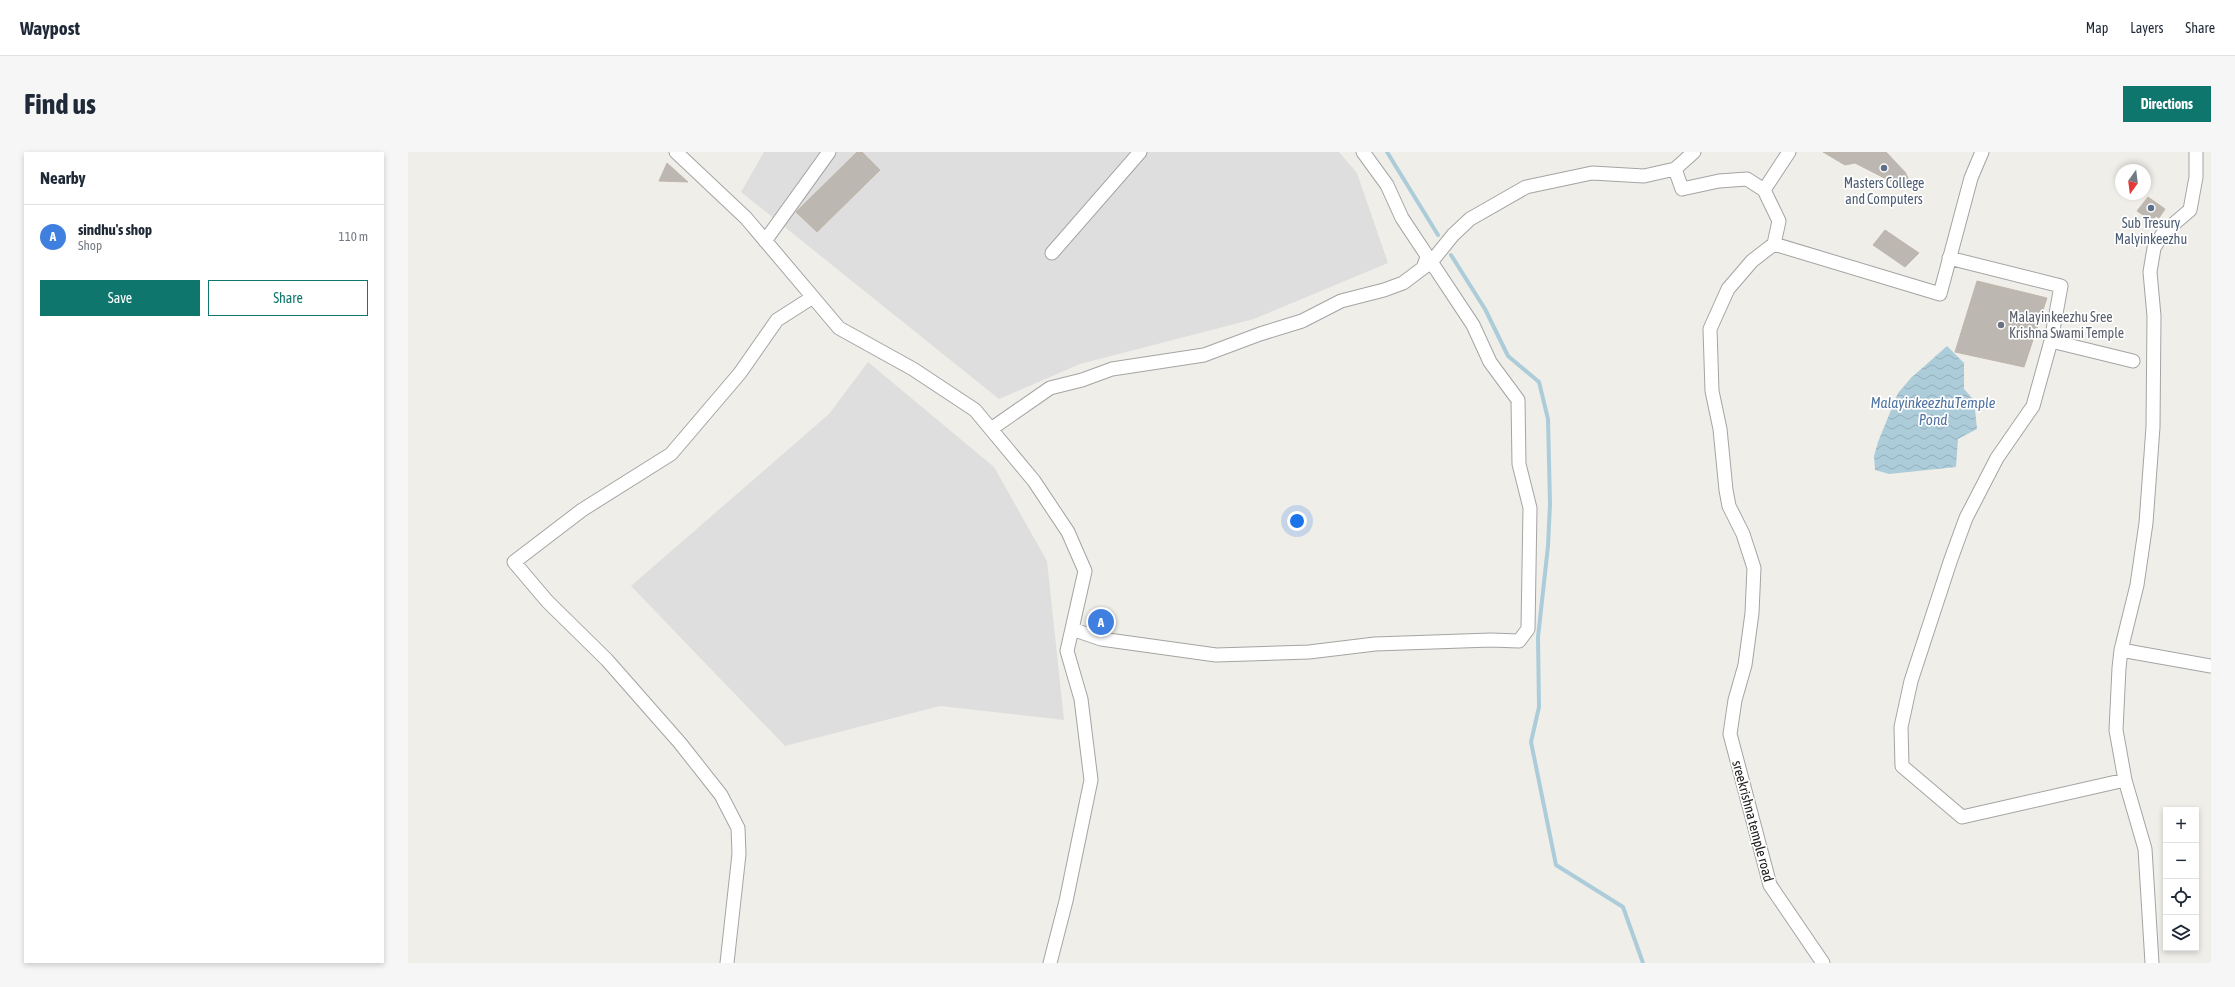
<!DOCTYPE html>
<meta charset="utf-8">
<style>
:root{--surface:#fff;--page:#f6f6f7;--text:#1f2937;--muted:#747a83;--line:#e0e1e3;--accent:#0f766e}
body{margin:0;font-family:"Asap Condensed",sans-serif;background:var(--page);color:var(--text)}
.controls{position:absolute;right:12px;bottom:12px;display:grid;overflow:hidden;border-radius:0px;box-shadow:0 2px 6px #0003}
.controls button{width:36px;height:36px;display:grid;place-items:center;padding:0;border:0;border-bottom:1px solid var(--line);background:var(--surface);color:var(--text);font:20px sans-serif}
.compass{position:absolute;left:1707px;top:12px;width:36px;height:36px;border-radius:50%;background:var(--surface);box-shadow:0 2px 6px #0003;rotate:194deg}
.you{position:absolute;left:889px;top:369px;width:14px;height:14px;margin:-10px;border:3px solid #fff;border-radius:50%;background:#1a73e8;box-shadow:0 0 0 6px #1a73e833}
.badge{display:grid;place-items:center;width:26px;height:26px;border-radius:50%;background:var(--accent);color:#fff;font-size:13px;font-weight:700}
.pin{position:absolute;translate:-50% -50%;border:2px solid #fff;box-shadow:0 1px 4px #0006}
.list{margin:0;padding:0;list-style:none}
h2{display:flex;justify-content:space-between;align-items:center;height:52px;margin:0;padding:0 16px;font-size:17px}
h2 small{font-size:13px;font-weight:400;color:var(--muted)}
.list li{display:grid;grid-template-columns:26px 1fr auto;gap:12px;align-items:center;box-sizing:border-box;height:64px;padding:0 16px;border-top:1px solid var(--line)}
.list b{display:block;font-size:15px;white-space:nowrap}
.list p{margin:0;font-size:13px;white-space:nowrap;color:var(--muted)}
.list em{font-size:13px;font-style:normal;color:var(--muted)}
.actions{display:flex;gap:8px;padding:12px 16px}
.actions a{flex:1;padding:9px 0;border:1px solid var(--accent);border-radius:0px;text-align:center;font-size:14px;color:var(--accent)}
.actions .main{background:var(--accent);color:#fff}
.icon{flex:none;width:22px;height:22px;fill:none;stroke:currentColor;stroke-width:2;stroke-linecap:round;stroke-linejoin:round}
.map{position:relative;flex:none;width:1803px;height:811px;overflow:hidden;border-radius:0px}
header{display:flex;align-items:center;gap:24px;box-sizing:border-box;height:56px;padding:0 20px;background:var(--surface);border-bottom:1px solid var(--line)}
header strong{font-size:19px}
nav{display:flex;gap:22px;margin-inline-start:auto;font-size:14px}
.intro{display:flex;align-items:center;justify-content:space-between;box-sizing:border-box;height:96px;padding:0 24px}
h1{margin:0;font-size:28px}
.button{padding:10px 18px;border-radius:0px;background:var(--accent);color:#fff;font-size:14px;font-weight:700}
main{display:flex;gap:24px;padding:0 24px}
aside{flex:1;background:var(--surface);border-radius:0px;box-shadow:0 2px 6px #0003}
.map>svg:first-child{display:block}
.residential{fill:#dedede}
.water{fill:url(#water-waves)}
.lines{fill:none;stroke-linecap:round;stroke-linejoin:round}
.stream{stroke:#acccda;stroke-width:4}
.building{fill:#bdb7b1;stroke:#c1b6ab}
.minor-casing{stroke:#a4a4a4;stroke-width:15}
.minor{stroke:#fff;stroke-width:13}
.service-dot{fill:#5c6f8a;stroke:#fff;stroke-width:1.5}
.worship-dot{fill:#6b7280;stroke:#fff;stroke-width:1.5}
.labels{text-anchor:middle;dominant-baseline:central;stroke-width:3.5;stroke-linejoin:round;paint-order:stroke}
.service-label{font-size:14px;fill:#4e5e75;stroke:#fff}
.worship-label{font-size:14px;fill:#5b616d;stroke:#fff;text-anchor:start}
.street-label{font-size:14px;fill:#202020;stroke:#fff}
.water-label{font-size:15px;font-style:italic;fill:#5174a1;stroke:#fff}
</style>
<header>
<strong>Waypost</strong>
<nav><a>Map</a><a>Layers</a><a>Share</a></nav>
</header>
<div class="intro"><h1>Find us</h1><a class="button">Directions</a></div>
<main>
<aside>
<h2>Nearby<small></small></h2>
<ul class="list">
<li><span class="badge" style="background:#3f7fe0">A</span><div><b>sindhu's shop</b><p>Shop</p></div><em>110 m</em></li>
</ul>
<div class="actions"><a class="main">Save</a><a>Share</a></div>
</aside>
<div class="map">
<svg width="1803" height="811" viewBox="0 0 1803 811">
<defs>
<pattern id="water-waves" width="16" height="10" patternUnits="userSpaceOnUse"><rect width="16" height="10" fill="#acccda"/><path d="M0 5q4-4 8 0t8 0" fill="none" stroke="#94afbb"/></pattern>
</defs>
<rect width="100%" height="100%" fill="#f0eee8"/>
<path class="residential" d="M 356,0 L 931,0 L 949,21 L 980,111 L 846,167 L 672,212 L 591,247 L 333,40 Z
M 460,210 L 586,315 L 639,409 L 656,568 L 532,554 L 377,594 L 223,434 L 421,262 Z"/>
<path class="water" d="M 1539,194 L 1556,211 L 1556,237 L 1566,248 L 1569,277 L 1550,287 L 1548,315 L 1481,322 L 1467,318 L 1466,304 L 1470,290 L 1490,241 L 1503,226 Z"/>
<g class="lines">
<path class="stream" d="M 979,0 L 1030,83
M 1043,103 L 1077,157 L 1100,204 L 1131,230 L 1140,267 L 1142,352 L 1140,394 L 1130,485 L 1131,555 L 1123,590 L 1148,713 L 1215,755 L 1235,811"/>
</g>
<path class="building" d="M 449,0 L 454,0 L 472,18 L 409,80 L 388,60 Z
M 1415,0 L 1478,0 L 1497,20 L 1501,28 L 1496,36 L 1447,11 L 1437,13 Z
M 259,11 L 280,30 L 251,29 Z
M 1740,45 L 1757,57 L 1751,66 L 1748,64 L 1744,69 L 1729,59 Z
M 1477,78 L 1511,101 L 1497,115 L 1465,93 Z
M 1569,129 L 1639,146 L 1616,215 L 1547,200 Z
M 692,460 L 703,463 L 706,467 L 703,480 L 680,473 L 682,466 Z"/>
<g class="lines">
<g class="minor-casing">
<path id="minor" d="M 268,0 L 338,66 L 431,176 L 505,217 L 567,258 L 626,329 L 660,380 L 677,419 L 659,499 L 673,547 L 683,628 L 658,749 L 642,811
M 1267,17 L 1286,0
M 1356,38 L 1381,0
M 357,89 L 421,0
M 1366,92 L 1532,142 L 1563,26 L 1574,0
M 644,101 L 732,0
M 1541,106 L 1653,134 L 1643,189 L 1725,209
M 1015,116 L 1024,109 L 1045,83 L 1062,67 L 1118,35 L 1184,21 L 1236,24 L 1267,17 L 1274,37 L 1311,29 L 1339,27 L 1356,38 L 1371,69 L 1366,92 L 1344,109 L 1320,137 L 1302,177 L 1304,239 L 1312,277 L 1318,338 L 1321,354 L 1335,382 L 1346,416 L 1344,461 L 1337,513 L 1327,548 L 1322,582 L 1362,733 L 1415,811
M 1643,189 L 1625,254 L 1589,306 L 1558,366 L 1543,407 L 1503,529 L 1493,575 L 1494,614 L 1554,665 L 1717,628
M 583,277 L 642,236 L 674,228 L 704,217 L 796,203 L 852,182 L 894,169 L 933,149 L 976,138 L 995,131 L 1015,116 L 1018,108
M 664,477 L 693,487 L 808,503 L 901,500 L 967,492 L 1083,488 L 1111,489 L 1120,477 L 1122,356 L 1111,312 L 1110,248 L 1082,210 L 1065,173 L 994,66 L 979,33 L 955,0
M 1713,498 L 1803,514
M 319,811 L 331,702 L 330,676 L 313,643 L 272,591 L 199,508 L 139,449 L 106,410 L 174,358 L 263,302 L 332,221 L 369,168 L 405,145
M 1744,811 L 1737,697 L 1717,628 L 1708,578 L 1711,516 L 1713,498 L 1729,433 L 1738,371 L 1745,275 L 1746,164 L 1742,120 L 1746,96 L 1755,81 L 1782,58 L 1788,25 L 1788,0"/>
</g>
<use href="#minor" class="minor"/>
</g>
<g class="service-dot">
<circle cx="1476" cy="16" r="4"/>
<circle cx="1743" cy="56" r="4"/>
</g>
<circle class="worship-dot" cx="1593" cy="173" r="4"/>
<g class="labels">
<g class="service-label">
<text x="1476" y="31">Masters College<tspan x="1476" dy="16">and Computers</tspan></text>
<text x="1743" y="71">Sub Tresury<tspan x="1743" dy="16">Malyinkeezhu</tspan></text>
</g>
<g class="worship-label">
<text x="1601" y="165">Malayinkeezhu Sree<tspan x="1601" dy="16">Krishna Swami Temple</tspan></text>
</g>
<g class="street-label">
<text transform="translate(1345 669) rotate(75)">sreekrishna temple road</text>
</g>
<g class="water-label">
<text x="1525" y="250">MalayinkeezhuTemple<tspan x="1525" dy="17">Pond</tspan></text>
</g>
</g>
</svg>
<div class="controls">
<button>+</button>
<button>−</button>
<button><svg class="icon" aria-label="locate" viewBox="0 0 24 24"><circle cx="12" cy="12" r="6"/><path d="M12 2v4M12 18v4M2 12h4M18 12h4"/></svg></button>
<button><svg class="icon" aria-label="layers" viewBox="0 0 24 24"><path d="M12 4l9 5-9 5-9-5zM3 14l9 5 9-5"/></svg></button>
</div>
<svg class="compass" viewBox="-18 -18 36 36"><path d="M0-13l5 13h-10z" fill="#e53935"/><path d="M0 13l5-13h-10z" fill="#747a83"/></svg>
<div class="you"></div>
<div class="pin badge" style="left:693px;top:470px;background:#3f7fe0">A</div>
</div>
</main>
